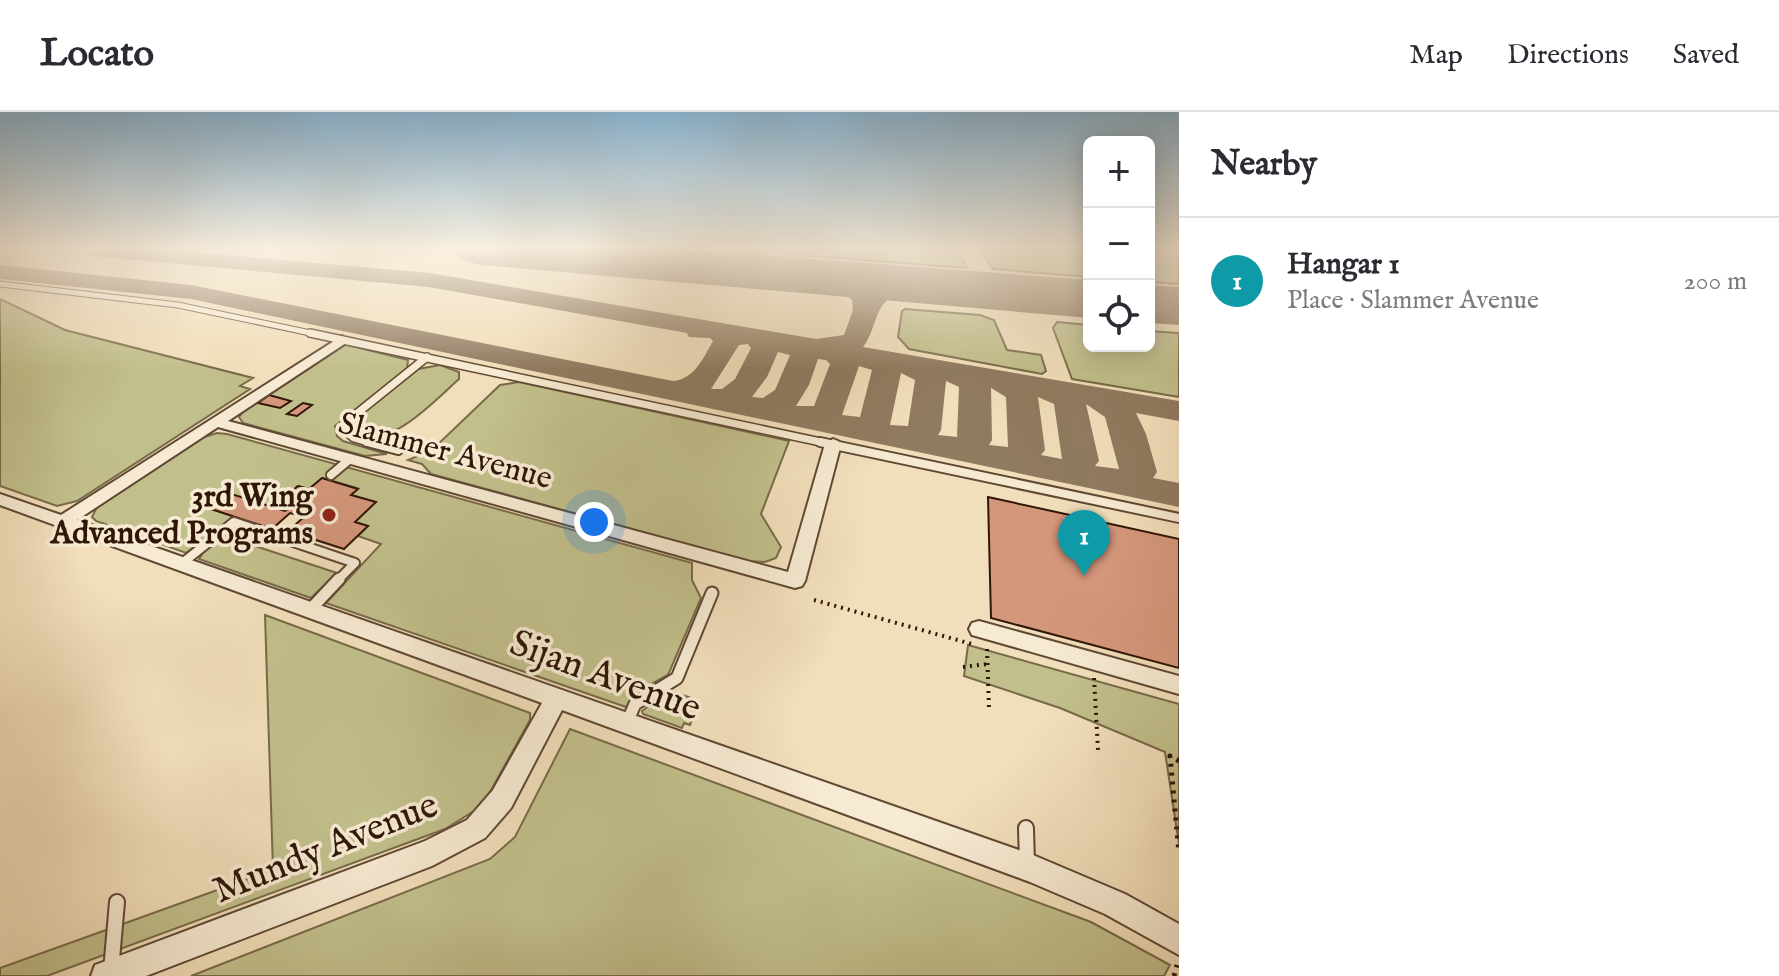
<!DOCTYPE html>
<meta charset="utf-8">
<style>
:root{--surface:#fff;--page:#f7f7f7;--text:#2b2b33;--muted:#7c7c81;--line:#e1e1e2;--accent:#ea580c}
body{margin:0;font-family:"IM FELL English",serif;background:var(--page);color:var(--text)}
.controls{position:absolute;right:24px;top:24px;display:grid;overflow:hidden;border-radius:12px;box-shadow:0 4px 20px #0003}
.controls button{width:72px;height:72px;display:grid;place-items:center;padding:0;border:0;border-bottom:2px solid var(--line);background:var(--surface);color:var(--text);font:40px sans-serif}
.you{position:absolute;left:594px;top:410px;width:28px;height:28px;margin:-20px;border:6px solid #fff;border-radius:50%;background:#1a73e8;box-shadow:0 0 0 12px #1a73e833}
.badge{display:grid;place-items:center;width:52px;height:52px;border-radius:50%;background:var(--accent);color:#fff;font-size:26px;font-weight:700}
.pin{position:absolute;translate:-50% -66px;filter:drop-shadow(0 2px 4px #0008)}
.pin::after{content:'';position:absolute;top:42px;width:28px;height:24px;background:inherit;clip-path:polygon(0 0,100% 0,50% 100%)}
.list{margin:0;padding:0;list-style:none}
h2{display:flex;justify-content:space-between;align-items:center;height:104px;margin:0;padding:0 32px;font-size:34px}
h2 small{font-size:26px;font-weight:400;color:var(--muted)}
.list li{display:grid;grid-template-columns:52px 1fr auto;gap:24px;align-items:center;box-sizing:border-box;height:128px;padding:0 32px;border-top:2px solid var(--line)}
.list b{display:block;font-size:30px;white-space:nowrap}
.list p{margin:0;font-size:26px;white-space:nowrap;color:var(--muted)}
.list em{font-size:26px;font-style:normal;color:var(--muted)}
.icon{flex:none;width:44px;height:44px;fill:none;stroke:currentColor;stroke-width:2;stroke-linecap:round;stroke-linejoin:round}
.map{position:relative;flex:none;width:1179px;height:864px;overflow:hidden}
header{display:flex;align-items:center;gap:48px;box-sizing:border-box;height:112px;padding:0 40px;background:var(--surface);border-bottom:2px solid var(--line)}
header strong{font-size:38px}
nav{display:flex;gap:44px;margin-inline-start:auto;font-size:28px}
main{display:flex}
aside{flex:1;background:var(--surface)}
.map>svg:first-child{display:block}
.green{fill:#c1bf8b;stroke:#786a49;stroke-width:2}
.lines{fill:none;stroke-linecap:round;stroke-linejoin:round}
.taxiway{fill:#907a60;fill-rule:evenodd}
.runway{fill:#907a60;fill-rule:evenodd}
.building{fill:#d5977c;stroke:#2f1607;stroke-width:2}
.service-far4-casing{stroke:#604834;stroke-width:7}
.service-far3-casing{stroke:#604834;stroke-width:10}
.service-far2-casing{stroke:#604834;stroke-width:12}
.service-far1-casing{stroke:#604834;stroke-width:15}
.service-casing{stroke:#604834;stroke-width:18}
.minor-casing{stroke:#604834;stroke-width:4}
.path-far1{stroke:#2f1607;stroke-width:4;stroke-dasharray:2 5;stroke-linecap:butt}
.path{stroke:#2f1607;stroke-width:5;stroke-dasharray:3 6;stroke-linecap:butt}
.service-far4{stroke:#f6ead2;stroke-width:5}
.service-far3{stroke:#f6ead2;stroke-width:7}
.service-far2{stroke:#f6ead2;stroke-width:8}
.service-far1{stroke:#f6ead2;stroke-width:11}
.service{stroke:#f6ead2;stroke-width:14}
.minor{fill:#f6ead2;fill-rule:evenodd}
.poi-dot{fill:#8f2418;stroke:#f6ead2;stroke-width:3}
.labels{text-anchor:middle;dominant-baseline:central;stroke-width:7;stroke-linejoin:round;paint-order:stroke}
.street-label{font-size:32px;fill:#2f1607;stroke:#f6ead2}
.poi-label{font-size:32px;font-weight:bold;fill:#2f1607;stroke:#f6ead2;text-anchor:end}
.near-street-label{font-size:38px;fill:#2f1607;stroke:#f6ead2}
</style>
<header>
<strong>Locato</strong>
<nav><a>Map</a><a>Directions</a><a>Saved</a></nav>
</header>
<main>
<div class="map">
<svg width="1179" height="864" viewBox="0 0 1179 864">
<rect width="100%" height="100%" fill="#f1deba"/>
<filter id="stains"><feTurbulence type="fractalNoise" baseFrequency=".0025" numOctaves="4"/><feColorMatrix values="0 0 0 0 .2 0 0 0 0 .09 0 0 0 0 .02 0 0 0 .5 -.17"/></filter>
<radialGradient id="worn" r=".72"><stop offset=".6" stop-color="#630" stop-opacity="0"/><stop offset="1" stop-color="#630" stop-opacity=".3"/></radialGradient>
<path class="green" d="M 718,137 L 958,137 L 967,156 Z
M 980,137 L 1089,137 L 1089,165 L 993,157 Z
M 1149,137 L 1179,137 L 1179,172 L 1149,170 Z
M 0,187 L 65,218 L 253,266 L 240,274 L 250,277 L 77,389 L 57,394 L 0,374 Z
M 905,197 L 980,203 L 994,208 L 1007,238 L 1041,243 L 1046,259 L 1042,262 L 909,237 L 898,225 L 902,199 Z
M 1057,210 L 1089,213 L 1089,234 L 1149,234 L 1149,219 L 1179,221 L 1179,285 L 1072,267 L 1053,216 Z
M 344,232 L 408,248 L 407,257 L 335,314 L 337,324 L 343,329 L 387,342 L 365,344 L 243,311 L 239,305 L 244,298 Z
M 440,253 L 459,260 L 459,267 C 437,286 383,347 353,315 L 358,304 L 418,257 Z
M 519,270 L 789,329 L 761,402 L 781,435 L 776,446 L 765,450 L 749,449 L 431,362 L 422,352 L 408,348 L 432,338 L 500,273 Z
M 217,321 L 227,322 L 692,451 L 692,468 L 701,486 L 668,563 L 642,577 L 626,595 L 326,491 L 381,432 L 358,424 L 368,414 L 355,410 L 375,390 L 351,383 L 357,376 L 322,366 L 309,377 L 298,374 L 277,391 L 289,396 L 285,399 L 224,380 L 205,395 L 235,405 L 186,441 L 96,409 L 92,405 L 97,395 L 201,326 Z
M 225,424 L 337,461 L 311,486 L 199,447 L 204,439 Z
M 265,503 L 530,601 L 530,608 L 490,680 L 474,699 L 445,717 L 47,864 L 0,864 L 0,856 L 273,758 Z
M 968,533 L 1179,592 L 1179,732 L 1165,640 L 1060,596 L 964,564 Z
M 675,580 L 691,586 L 695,599 L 690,613 L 684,611 L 682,616 L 643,602 L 642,599 L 664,582 Z
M 570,617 L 1091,810 L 1170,853 L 1164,864 L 191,864 L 490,747 L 515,725 Z"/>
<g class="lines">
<path class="taxiway" d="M 81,137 L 159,137 L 429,161 L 816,227 L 844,223 L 853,198 L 852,188 L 837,176 L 800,169 L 796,164 L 800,159 C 821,154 855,161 871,176 C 891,166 917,163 939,169 L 942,174 L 939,179 C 925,182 912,179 899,182 C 874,188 877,218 863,235 L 1179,289 L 1179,309 L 1136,301 L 1146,322 L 1157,360 L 1153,366 L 1179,371 L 1179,395 L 191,187 L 0,167 L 0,153 L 191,173 L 673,269 C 695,267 703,246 713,229 L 710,226 L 689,225 L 687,221 L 429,175 L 92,144 ZM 739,233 L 748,232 L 751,236 L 735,267 L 722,277 L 711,277 ZM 778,240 L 790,243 L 775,278 L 763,286 L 752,285 L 767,265 ZM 818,247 L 826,248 L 830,252 L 814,294 L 796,294 L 809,273 ZM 859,254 L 872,258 L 860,305 L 842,303 ZM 901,261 L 915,268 L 908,314 L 890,313 ZM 946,269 L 959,275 L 957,325 L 938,323 L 941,318 ZM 991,276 L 1006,285 L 1008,335 L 989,333 L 992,328 ZM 1038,285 L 1054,292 L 1062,347 L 1041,343 L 1045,338 ZM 1086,292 L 1105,305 L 1119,357 L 1095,354 L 1099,349 Z"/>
<path class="runway" d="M 454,137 L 683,137 L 1089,168 L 1089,206 L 481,153 L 462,148 Z
M 1149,173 L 1179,175 L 1179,213 L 1149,211 Z"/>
</g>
<path class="building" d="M 269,283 L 291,289 L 280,296 L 258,291 Z
M 303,291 L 312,293 L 297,304 L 287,302 Z
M 322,366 L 358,377 L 351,383 L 376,390 L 355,410 L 368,414 L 344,437 L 288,419 L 304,405 L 290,401 L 272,417 L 205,395 L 225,380 L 285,399 L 289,396 L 276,392 L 298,374 L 309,377 Z
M 988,385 L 1179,427 L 1179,556 L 991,506 Z"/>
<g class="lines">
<g class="service-far4-casing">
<path id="service-far4" d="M 0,172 L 178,193 L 320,223"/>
</g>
<g class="service-far3-casing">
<path id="service-far3" d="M 310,221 L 830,332
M 375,332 L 354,326 L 345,319 L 345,311 L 427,245"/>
</g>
<g class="service-far2-casing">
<path id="service-far2" d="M 367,330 L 398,338
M 820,330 L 1179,406
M 331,363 L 350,347
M 181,452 L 234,410 L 355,451 L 337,469"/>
</g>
<g class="service-far1-casing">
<path id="service-far1" d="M 309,499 L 339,467
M 626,613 L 635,592 L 677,566 L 712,481"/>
</g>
<g class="service-casing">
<path id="service" d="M 1026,716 L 1027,752
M 111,859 L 117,790"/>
</g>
<g class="minor-casing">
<path id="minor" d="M 342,224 L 348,228 L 346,231 L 228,309 L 788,460 L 825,332 L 833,327 L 838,329 L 841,332 L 805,469 L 802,474 L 795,476 L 218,315 L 77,408 L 1033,743 L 1125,782 L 1179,812 L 1179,843 L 1105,802 L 1030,770 L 562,598 L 511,696 L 485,726 L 432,754 L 146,864 L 91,864 L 95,853 L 425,729 L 467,708 L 493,678 L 542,591 L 0,393 L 0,382 L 61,403 Z
M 979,509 L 1179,564 L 1179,582 L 972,523 L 969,517 L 972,511 Z"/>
</g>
<path class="path-far1" d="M 814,488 L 972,532
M 987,537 L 989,597
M 963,555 L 987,552
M 1094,566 L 1098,638"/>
<path class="path" d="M 1179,649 L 1170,644 L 1179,741
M 1174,864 L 1177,853"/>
<use href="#service-far4" class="service-far4"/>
<use href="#service-far3" class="service-far3"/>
<use href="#service-far2" class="service-far2"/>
<use href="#service-far1" class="service-far1"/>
<use href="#service" class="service"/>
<use href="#minor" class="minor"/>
</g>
<linearGradient id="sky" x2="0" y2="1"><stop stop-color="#8ab6d5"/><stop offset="0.53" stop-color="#f9f0e0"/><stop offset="1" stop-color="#f9f0e0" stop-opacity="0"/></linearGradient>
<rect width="1179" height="257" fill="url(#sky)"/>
<circle class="poi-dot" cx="329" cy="403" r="8"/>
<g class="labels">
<g class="street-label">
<text transform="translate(445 340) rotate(15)">Slammer Avenue</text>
</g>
<g class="poi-label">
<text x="313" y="385">3rd Wing<tspan x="313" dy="37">Advanced Programs</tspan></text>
</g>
<g class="near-street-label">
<text transform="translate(605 565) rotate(20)">Sijan Avenue</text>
<text transform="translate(326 737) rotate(-22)">Mundy Avenue</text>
</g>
</g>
<rect width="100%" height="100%" filter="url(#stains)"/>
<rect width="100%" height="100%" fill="url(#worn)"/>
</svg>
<div class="controls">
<button>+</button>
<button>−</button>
<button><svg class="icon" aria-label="locate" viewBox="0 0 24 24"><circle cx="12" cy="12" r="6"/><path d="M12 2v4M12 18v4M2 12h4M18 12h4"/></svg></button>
</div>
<div class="you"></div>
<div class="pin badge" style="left:1084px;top:464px;background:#0f9aa8">1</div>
</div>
<aside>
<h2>Nearby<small></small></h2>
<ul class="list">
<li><span class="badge" style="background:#0f9aa8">1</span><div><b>Hangar 1</b><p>Place · Slammer Avenue</p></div><em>200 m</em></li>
</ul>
</aside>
</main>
